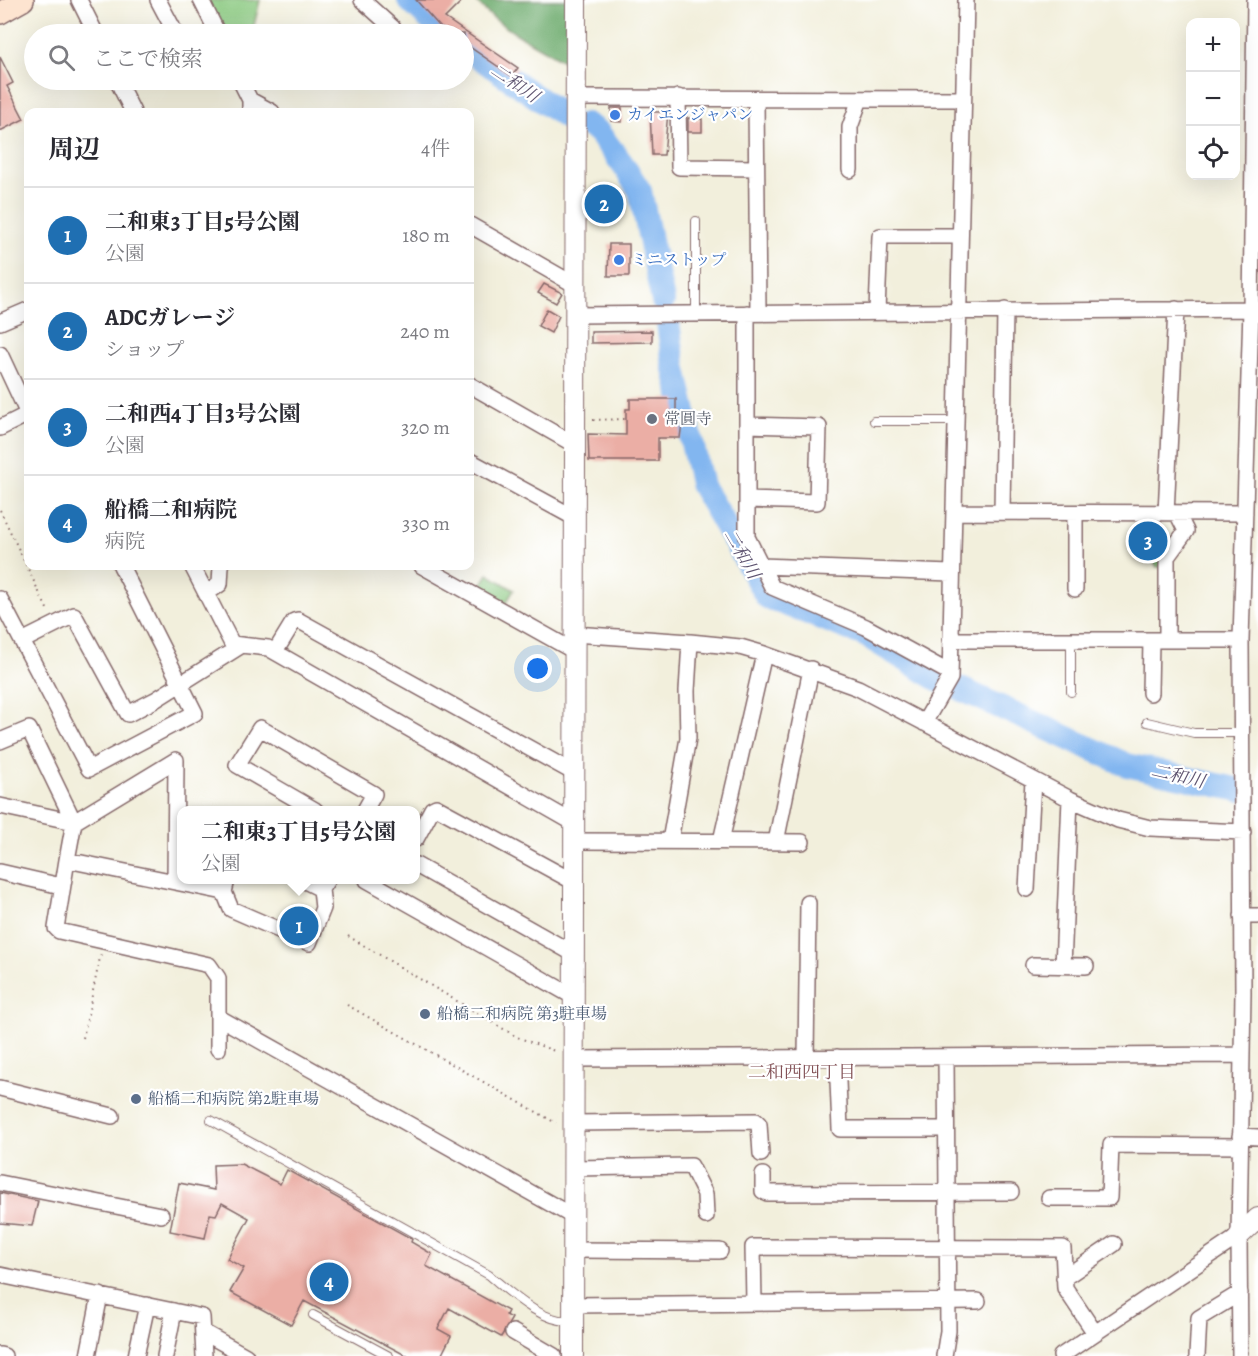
<!DOCTYPE html>
<html lang="ja">
<meta charset="utf-8">
<style>
:root{--surface:#fff;--page:#f7f7f7;--text:#2b2b33;--muted:#7c7c81;--line:#e1e1e2;--accent:#1f6fb2}
body{margin:0;font-family:Alegreya,"Noto Serif JP",serif;background:var(--page);color:var(--text)}
.controls{position:absolute;right:18px;top:18px;display:grid;overflow:hidden;border-radius:12px;box-shadow:0 6px 24px #0002}
.controls button{width:54px;height:54px;display:grid;place-items:center;padding:0;border:0;border-bottom:2px solid var(--line);background:var(--surface);color:var(--text);font:30px sans-serif}
.you{position:absolute;left:538px;top:669px;width:21px;height:21px;margin:-15px;border:4px solid #fff;border-radius:50%;background:#1a73e8;box-shadow:0 0 0 9px #1a73e833}
.badge{display:grid;place-items:center;width:39px;height:39px;border-radius:50%;background:var(--accent);color:#fff;font-size:20px;font-weight:700}
.pin{position:absolute;translate:-50% -50%;border:3px solid #fff;box-shadow:0 2px 6px #0006}
.popup{position:absolute;left:177px;top:806px;width:243px;height:78px;box-sizing:border-box;display:grid;place-content:center;border-radius:12px;background:var(--surface);filter:drop-shadow(0 2px 4px #0005);font-size:20px;white-space:nowrap;color:var(--muted)}
.popup b{font-size:22px;color:var(--text)}
.popup::after{content:'';position:absolute;left:50%;top:100%;margin-left:-12px;border:12px solid transparent;border-top-color:var(--surface)}
.list{margin:0;padding:0;list-style:none}
h2{display:flex;justify-content:space-between;align-items:center;height:78px;margin:0;padding:0 24px;font-size:26px}
h2 small{font-size:20px;font-weight:400;color:var(--muted)}
.list li{display:grid;grid-template-columns:39px 1fr auto;gap:18px;align-items:center;box-sizing:border-box;height:96px;padding:0 24px;border-top:2px solid var(--line)}
.list b{display:block;font-size:22px;white-space:nowrap}
.list p{margin:0;font-size:20px;white-space:nowrap;color:var(--muted)}
.list em{font-size:20px;font-style:normal;color:var(--muted)}
.icon{flex:none;width:33px;height:33px;fill:none;stroke:currentColor;stroke-width:2;stroke-linecap:round;stroke-linejoin:round}
.map{position:relative;flex:none;width:1258px;height:1356px;overflow:hidden}
.search{position:absolute;background:var(--surface);box-shadow:0 6px 24px #0002;left:24px;top:24px;width:450px;height:66px;display:flex;align-items:center;gap:15px;box-sizing:border-box;padding:0 21px;border-radius:33px;color:var(--muted);font-size:22px}
.panel{position:absolute;background:var(--surface);box-shadow:0 6px 24px #0002;left:24px;top:108px;width:450px;height:462px;border-radius:12px}
.map>svg:first-child{display:block}
.green{fill:#89c87f;stroke:#6a7455;stroke-width:1.5}
.forest{fill:#6eac6e;stroke:#5c664c;stroke-width:1.5}
.lines{fill:none;stroke-linecap:round;stroke-linejoin:round}
.river{stroke:#82b6f0;stroke-width:24}
.building{fill:#ebaea5}
.service-casing{stroke:#856869;stroke-width:10}
.minor-casing{stroke:#856869;stroke-width:18}
.tertiary-casing{stroke:#856869;stroke-width:22}
.secondary-casing{stroke:#856869;stroke-width:24}
.path{stroke:#856869;stroke-width:2;stroke-dasharray:1.5 4.5;stroke-linecap:butt}
.service{stroke:#fff;stroke-width:8}
.minor{stroke:#fff;stroke-width:15}
.tertiary{stroke:#fff;stroke-width:20}
.secondary{stroke:#fde4d0;stroke-width:21}
.shop-dot{fill:#3f7fe0;stroke:#fff;stroke-width:2}
.worship-dot{fill:#6b7280;stroke:#fff;stroke-width:2}
.service-dot{fill:#5c6f8a;stroke:#fff;stroke-width:2}
.labels{text-anchor:middle;dominant-baseline:central;stroke-width:4.5;stroke-linejoin:round;paint-order:stroke}
.shop-label{font-size:16px;fill:#366cbe;stroke:#fff;text-anchor:start}
.worship-label{font-size:16px;fill:#5b616d;stroke:#fff;text-anchor:start}
.service-label{font-size:16px;fill:#4e5e75;stroke:#fff;text-anchor:start}
.water-label{font-size:18px;font-style:italic;fill:#5e5470;stroke:#fff}
.neighbourhood-label{font-size:18px;fill:#825156;stroke:#fff}
</style>
<div class="map">
<svg width="1258" height="1356" viewBox="0 0 1258 1356">
<rect width="100%" height="100%" fill="#fff"/>
<filter id="ink" filterUnits="userSpaceOnUse"><feTurbulence type="fractalNoise" baseFrequency=".0167" numOctaves="2"/><feDisplacementMap in="SourceGraphic" scale="12" xChannelSelector="R" yChannelSelector="G"/><feConvolveMatrix kernelMatrix="1 2 1 2 8 2 1 2 1" color-interpolation-filters="sRGB"/></filter>
<filter id="wash" filterUnits="userSpaceOnUse"><feTurbulence type="fractalNoise" baseFrequency=".008" numOctaves="4" result="noise"/><feDisplacementMap in="SourceGraphic" scale="24" xChannelSelector="R" yChannelSelector="G"/><feGaussianBlur stdDeviation="1.35" result="paint"/><feColorMatrix in="noise" values="0 0 0 0 0 0 0 0 0 0 0 0 0 0 0 0 0 1.4 0 .05"/><feComposite in="paint" operator="in"/></filter>
<g filter="url(#wash)">
<rect width="100%" height="100%" fill="#f2efdc"/>
<path class="green" d="M 206,0 L 260,0 L 252,34 L 223,34 Z
M 1139,518 L 1159,519 L 1147,536 L 1164,546 L 1163,567 L 1157,567 L 1138,535 Z
M 488,574 L 514,590 L 504,606 L 478,590 Z
M 292,916 L 310,921 L 307,933 L 301,935 L 286,930 Z"/>
<path class="forest" d="M 475,0 L 569,0 L 568,64 C 538,45 498,28 475,0 Z"/>
<g class="lines">
<path class="river" d="M 409,0 L 445,34
M 464,47 L 567,118
M 586,124 L 598,132 L 621,162 L 640,191 L 663,301
M 668,323 L 674,365 L 702,486 L 767,597 L 865,635 L 944,683
M 952,685 L 1127,765 L 1240,790"/>
</g>
<g id="blocks">
<path class="building" d="M 416,0 L 463,0 L 445,18 L 518,68 L 512,76 L 464,43 L 464,34 L 452,34 L 440,27 Z
M 0,57 L 13,83 L 7,86 L 24,119 L 0,131 Z
M 611,108 L 622,108 L 622,122 L 611,121 Z
M 650,112 L 668,112 L 664,155 L 652,155 Z
M 688,118 L 702,119 L 702,132 L 688,132 Z
M 609,244 L 629,244 L 629,276 L 608,276 Z
M 544,284 L 562,293 L 556,303 L 538,293 Z
M 547,309 L 559,316 L 551,333 L 538,326 Z
M 652,331 L 652,342 L 591,343 L 591,332 Z
M 630,399 L 676,399 L 676,423 L 682,423 L 680,438 L 658,438 L 658,461 L 589,461 L 588,434 L 626,435 L 626,409 L 630,409 Z
M 241,1164 L 280,1184 L 287,1170 L 412,1239 L 411,1242 L 432,1254 L 426,1266 L 508,1311 L 506,1315 L 512,1318 L 501,1337 L 449,1308 L 438,1329 L 451,1336 L 441,1356 L 407,1356 L 304,1301 L 291,1325 L 230,1292 L 244,1268 L 227,1259 L 249,1218 L 222,1203 L 216,1215 L 210,1214 L 205,1238 L 170,1231 L 179,1183 L 214,1190 L 213,1165 Z
M 0,1193 L 38,1201 L 32,1226 L 0,1223 Z"/>
</g>
</g>
<g filter="url(#ink)">
<use href="#blocks" fill-opacity="0" stroke="#856869" stroke-width="1.5"/>
<g class="lines">
<g class="service-casing">
<path id="service" d="M 696,221 L 696,313
M 874,421 L 956,421
M 1071,692 L 1071,640
M 1147,722 L 1194,733 L 1242,733
M 211,1120 L 489,1275 C 511,1293 542,1323 572,1321
M 313,1315 L 389,1356"/>
</g>
<g class="minor-casing">
<path id="minor" d="M 79,0 L 96,34
M 158,0 L 176,34
M 201,0 L 218,34
M 362,0 L 393,28
M 117,80 L 133,112
M 240,80 L 250,100 L 250,112
M 678,97 L 679,167 L 756,168
M 576,98 L 963,99
M 250,100 L 272,112
M 756,100 L 758,312
M 850,170 L 850,127 L 860,99
M 470,225 L 575,285
M 877,311 L 880,236 L 960,236
M 747,313 L 747,537 L 772,587 L 866,627 L 950,673
M 575,315 L 1258,309
M 0,322 L 28,310
M 0,354 L 28,414
M 470,385 L 575,445
M 0,428 L 28,414
M 470,461 L 575,518
M 747,500 L 817,502 L 819,427 L 748,425
M 954,512 L 1245,513
M 1002,512 L 1005,310
M 1166,513 L 1176,309
M 192,566 L 232,644 L 268,648 L 574,823
M 422,566 L 574,651
M 761,566 L 951,573
M 1075,589 L 1075,513
M 207,593 L 220,584 L 221,566
M 0,599 L 89,769 L 195,713 L 121,566
M 574,634 L 690,642 L 740,647 L 764,654 L 858,688 L 1070,799 L 1118,820 L 1150,828 L 1243,832
M 950,640 L 1241,640
M 1167,640 L 1167,557 L 1186,531 L 1177,513
M 22,641 L 74,615 L 128,714 L 155,700 L 239,647
M 275,652 L 294,621 L 298,620 L 574,773
M 1150,693 L 1151,640
M 924,723 L 950,678 L 966,0
M 0,741 L 29,729 L 74,822 L 67,860 L 224,892
M 0,806 L 74,822 L 176,760 L 175,882
M 315,810 L 237,765 L 260,728 L 374,794 L 365,810
M 416,839 L 432,809 L 436,807 L 574,882
M 574,841 L 802,842
M 670,841 L 688,738 L 687,691 L 690,642
M 721,841 L 764,654
M 776,842 L 811,669
M 67,860 L 56,928 L 59,931 L 209,965 L 218,978 L 218,1049
M 416,865 L 574,954
M 0,872 L 61,886
M 227,880 L 224,892 L 231,909 L 309,943 L 323,908 L 321,889 L 327,880
M 303,880 L 321,889
M 367,880 L 574,997
M 1027,889 L 1033,780
M 1242,916 L 1258,916
M 1033,965 L 1086,966
M 1063,966 L 1070,799
M 218,1017 L 574,1217
M 806,1057 L 808,903
M 837,1057 L 840,1129 L 946,1129
M 574,1059 L 1242,1055
M 0,1088 L 112,1116
M 574,1123 L 756,1121 L 759,1124 L 761,1154
M 1240,1136 L 1258,1137
M 574,1168 L 691,1166 L 705,1194 L 706,1216
M 763,1175 L 763,1191 L 767,1193 L 1011,1192
M 0,1183 L 161,1215
M 1049,1198 L 1109,1198 L 1111,1145 L 1240,1146
M 574,1250 L 720,1251
M 0,1275 L 202,1317 L 204,1356
M 1064,1278 L 1114,1244
M 754,1303 L 753,1247 L 1063,1248 L 1065,1288 L 1095,1333
M 573,1305 L 978,1301
M 203,1332 L 246,1356
M 513,1332 L 554,1356
M 0,1355 L 4,1356
M 88,1356 L 100,1295
M 136,1356 L 147,1305
M 165,1356 L 174,1311
M 944,1356 L 948,1331 L 946,1057
M 1061,1356 L 1239,1236
M 1197,1356 L 1199,1318 L 1240,1293
M 1240,1356 L 1239,1236 L 1243,993 L 1241,640 L 1251,309 L 1255,0"/>
</g>
<g class="tertiary-casing">
<path id="tertiary" d="M 1239,1236 L 1258,1218
M 573,1356 L 576,0"/>
</g>
<g class="secondary-casing">
<path id="secondary" d="M 0,13 L 23,0"/>
</g>
<path class="path" d="M 593,420 L 625,419
M 0,510 L 48,611
M 348,936 L 517,1037 L 557,1052
M 347,1005 L 556,1123
M 83,1038 L 101,953"/>
<use href="#service" class="service"/>
<use href="#minor" class="minor"/>
<use href="#tertiary" class="tertiary"/>
<use href="#secondary" class="secondary"/>
</g>
</g>
<g class="shop-dot">
<circle cx="615" cy="115" r="6"/>
<circle cx="619" cy="260" r="6"/>
</g>
<circle class="worship-dot" cx="652" cy="419" r="6"/>
<g class="service-dot">
<circle cx="425" cy="1014" r="6"/>
<circle cx="136" cy="1099" r="6"/>
</g>
<g class="labels">
<g class="shop-label">
<text x="627" y="115">カイエンジャパン</text>
<text x="631" y="260">ミニストップ</text>
</g>
<g class="worship-label">
<text x="664" y="419">常圓寺</text>
</g>
<g class="service-label">
<text x="437" y="1014">船橋二和病院 第3駐車場</text>
<text x="148" y="1099">船橋二和病院 第2駐車場</text>
</g>
<g class="water-label">
<text transform="translate(515 83) rotate(34)">二和川</text>
<text transform="translate(742 554) rotate(60)">二和川</text>
<text transform="translate(1178 776) rotate(13)">二和川</text>
</g>
<g class="neighbourhood-label">
<text x="802" y="1072">二和西四丁目</text>
</g>
</g>
</svg>
<div class="controls">
<button>+</button>
<button>−</button>
<button><svg class="icon" aria-label="locate" viewBox="0 0 24 24"><circle cx="12" cy="12" r="6"/><path d="M12 2v4M12 18v4M2 12h4M18 12h4"/></svg></button>
</div>
<div class="you"></div>
<div class="pin badge" style="left:299px;top:926px">1</div>
<div class="popup"><b>二和東3丁目5号公園</b>公園</div>
<div class="pin badge" style="left:604px;top:204px">2</div>
<div class="pin badge" style="left:1148px;top:541px">3</div>
<div class="pin badge" style="left:329px;top:1282px">4</div>
<div class="search"><svg class="icon" aria-label="search" viewBox="0 0 24 24"><circle cx="10" cy="10" r="6"/><path d="M15 15l6 6"/></svg>ここで検索</div>
<section class="panel">
<h2>周辺<small>4件</small></h2>
<ul class="list">
<li><span class="badge">1</span><div><b>二和東3丁目5号公園</b><p>公園</p></div><em>180 m</em></li>
<li><span class="badge">2</span><div><b>ADCガレージ</b><p>ショップ</p></div><em>240 m</em></li>
<li><span class="badge">3</span><div><b>二和西4丁目3号公園</b><p>公園</p></div><em>320 m</em></li>
<li><span class="badge">4</span><div><b>船橋二和病院</b><p>病院</p></div><em>330 m</em></li>
</ul>
</section>
</div>
